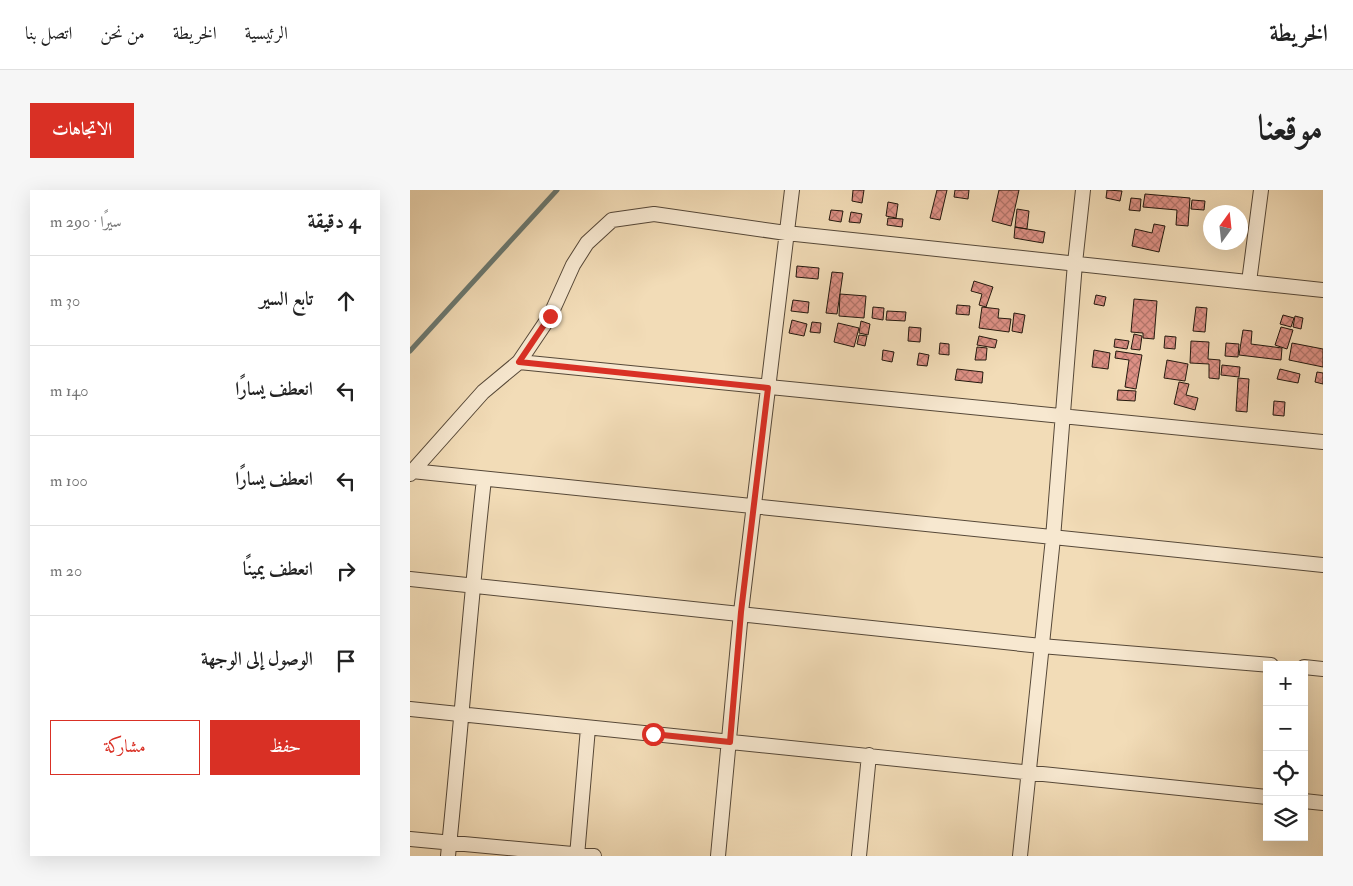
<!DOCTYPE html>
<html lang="ar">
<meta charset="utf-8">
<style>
:root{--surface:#fff;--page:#f6f6f6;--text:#222;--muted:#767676;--line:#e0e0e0;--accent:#d93025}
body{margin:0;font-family:"IM FELL Double Pica",Amiri,serif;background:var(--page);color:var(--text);direction:rtl}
.controls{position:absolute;right:15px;bottom:15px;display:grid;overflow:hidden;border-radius:0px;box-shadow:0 5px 20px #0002}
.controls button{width:45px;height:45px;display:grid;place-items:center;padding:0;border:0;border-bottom:1px solid var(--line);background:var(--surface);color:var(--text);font:25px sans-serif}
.compass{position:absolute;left:793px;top:15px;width:45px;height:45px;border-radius:50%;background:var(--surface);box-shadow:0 5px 20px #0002;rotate:15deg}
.stop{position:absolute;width:15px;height:15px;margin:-11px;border:4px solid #d93025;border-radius:50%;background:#fff}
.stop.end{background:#d93025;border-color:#fff;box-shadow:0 1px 5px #0008}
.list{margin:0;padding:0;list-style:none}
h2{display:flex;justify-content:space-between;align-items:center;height:65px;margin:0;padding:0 20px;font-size:21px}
h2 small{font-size:16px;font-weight:400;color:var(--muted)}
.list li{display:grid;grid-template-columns:32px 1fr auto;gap:15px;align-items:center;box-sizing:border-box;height:90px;padding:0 20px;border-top:1px solid var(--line)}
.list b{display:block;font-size:19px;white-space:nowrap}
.list em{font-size:16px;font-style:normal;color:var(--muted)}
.actions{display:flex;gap:10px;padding:15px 20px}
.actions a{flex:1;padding:11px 0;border:1px solid var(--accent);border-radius:0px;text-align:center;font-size:18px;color:var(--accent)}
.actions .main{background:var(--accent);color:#fff}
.icon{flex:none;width:28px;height:28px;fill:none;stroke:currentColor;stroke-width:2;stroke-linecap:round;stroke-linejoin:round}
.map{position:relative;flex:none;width:913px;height:666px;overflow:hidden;direction:ltr;border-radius:0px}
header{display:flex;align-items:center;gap:30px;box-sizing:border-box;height:70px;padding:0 25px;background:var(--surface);border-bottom:1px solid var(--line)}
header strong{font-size:24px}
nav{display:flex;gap:28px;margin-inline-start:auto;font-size:18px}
.intro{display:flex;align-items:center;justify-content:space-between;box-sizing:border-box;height:120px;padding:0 30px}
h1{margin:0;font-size:35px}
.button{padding:12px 22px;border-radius:0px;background:var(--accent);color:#fff;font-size:18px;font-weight:700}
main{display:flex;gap:30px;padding:0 30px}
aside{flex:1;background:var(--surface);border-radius:0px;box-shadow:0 5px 20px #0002}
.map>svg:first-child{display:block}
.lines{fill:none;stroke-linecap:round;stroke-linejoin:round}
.stream{stroke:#6b7971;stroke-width:5}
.building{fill:url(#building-cross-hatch);stroke:#22170d}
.street-casing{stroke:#564838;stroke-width:16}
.street{stroke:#f7e8d0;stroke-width:14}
.route{stroke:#d93025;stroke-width:6}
</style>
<header>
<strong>الخريطة</strong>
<nav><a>الرئيسية</a><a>الخريطة</a><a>من نحن</a><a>اتصل بنا</a></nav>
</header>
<div class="intro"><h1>موقعنا</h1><a class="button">الاتجاهات</a></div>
<main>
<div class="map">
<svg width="913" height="666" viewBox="0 0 913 666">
<defs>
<pattern id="building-cross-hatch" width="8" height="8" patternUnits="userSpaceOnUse" patternTransform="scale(1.25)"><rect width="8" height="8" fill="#dd9085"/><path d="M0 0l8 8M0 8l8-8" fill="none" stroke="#b3756b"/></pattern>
</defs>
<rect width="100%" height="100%" fill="#f2dcb7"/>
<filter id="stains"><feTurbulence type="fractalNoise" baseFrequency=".004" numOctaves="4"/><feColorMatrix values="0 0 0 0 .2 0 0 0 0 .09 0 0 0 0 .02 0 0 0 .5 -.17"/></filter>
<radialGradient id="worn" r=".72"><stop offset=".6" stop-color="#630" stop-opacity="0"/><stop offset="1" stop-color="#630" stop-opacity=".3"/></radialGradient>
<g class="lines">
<path class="stream" d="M 0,161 L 147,0"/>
</g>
<path class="building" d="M 443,0 L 454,0 L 452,13 L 442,11 Z
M 527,0 L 537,0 L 530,30 L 520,28 Z
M 545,0 L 559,0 L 558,9 L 544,7 Z
M 589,0 L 609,0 L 601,36 L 582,31 Z
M 697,0 L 712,1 L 710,11 L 696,8 Z
M 735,4 L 780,8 L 778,36 L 766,35 L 767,20 L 733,17 Z
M 721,8 L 731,9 L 730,21 L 719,20 Z
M 782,10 L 795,11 L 794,20 L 781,19 Z
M 478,12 L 488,14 L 486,28 L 476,26 Z
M 607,19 L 619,21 L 617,39 L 605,37 Z
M 421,20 L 433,21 L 431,32 L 419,30 Z
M 441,22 L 452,24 L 450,33 L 439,32 Z
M 478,28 L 493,29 L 492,37 L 477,35 Z
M 744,34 L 755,36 L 749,62 L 722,56 L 725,39 L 742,43 Z
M 605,37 L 635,42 L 633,53 L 604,48 Z
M 387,76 L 409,78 L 408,89 L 386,87 Z
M 422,82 L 433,83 L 427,124 L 416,123 Z
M 564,91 L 583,97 L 576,117 L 569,115 L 572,104 L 561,101 Z
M 430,104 L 456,106 L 454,128 L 429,126 Z
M 686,105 L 696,107 L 694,116 L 684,114 Z
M 724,109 L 747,111 L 744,149 L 733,148 L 733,143 L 721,142 Z
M 383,110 L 399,112 L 398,123 L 381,121 Z
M 547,115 L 560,116 L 559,125 L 546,124 Z
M 463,117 L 474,118 L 473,130 L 462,128 Z
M 572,117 L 589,119 L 588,128 L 601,129 L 599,142 L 569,138 Z
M 786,117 L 797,118 L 795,142 L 783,141 Z
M 477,121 L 496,122 L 495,131 L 476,130 Z
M 604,123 L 615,125 L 612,143 L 602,141 Z
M 873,125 L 884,128 L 881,137 L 870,134 Z
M 885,126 L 893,128 L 891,139 L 883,137 Z
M 382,130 L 397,134 L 394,146 L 379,143 Z
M 451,131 L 460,134 L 458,145 L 449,143 Z
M 402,132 L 411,133 L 410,143 L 400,142 Z
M 428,133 L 449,138 L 444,157 L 424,152 Z
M 499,137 L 511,138 L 510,152 L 498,151 Z
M 871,137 L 883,140 L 877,159 L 865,155 Z
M 833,140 L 842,141 L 841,154 L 872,158 L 871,170 L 829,165 Z
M 724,144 L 732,146 L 730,160 L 721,159 Z
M 449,145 L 457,146 L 455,156 L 447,154 Z
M 569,146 L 587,150 L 585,158 L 567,155 Z
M 755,146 L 766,147 L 765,159 L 754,158 Z
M 705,149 L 719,151 L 717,159 L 704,157 Z
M 781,151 L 799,152 L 798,169 L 810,170 L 809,189 L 799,188 L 799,174 L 780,173 Z
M 530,153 L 539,154 L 539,165 L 529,164 Z
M 816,153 L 829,154 L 828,167 L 815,166 Z
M 882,153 L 913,159 L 913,177 L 879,170 Z
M 567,157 L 577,158 L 576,170 L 565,170 Z
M 473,160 L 484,162 L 482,172 L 472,170 Z
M 684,160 L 700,163 L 698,179 L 682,177 Z
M 706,161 L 732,165 L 726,199 L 715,197 L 719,170 L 705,168 Z
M 509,163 L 519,165 L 517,176 L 507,175 Z
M 757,170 L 778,174 L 775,191 L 754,188 Z
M 812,175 L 830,177 L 829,187 L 811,185 Z
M 547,179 L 573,182 L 572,193 L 545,190 Z
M 870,179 L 890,184 L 888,193 L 867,189 Z
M 907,182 L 913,183 L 913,194 L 905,192 Z
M 828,188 L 839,189 L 837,222 L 826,221 Z
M 769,192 L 779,194 L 776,205 L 788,208 L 785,220 L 764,214 Z
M 708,200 L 726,201 L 725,211 L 707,210 Z
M 864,211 L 875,212 L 874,226 L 863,225 Z"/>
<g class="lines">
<g class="street-casing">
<path id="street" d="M 839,92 L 851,0
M 109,172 L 913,252
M 2,281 L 913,375
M 0,284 L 73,202 L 109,172 L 140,126 L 163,75 L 177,53 L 202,30 L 244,24 L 376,43 L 913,100
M 0,389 L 631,456 L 861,475
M 894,477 L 913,479
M 0,519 L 857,607
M 894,611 L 913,613
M 0,649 L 184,666
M 38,666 C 51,540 60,414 74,289
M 167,666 L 178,538
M 308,666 L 331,422 L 382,0
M 449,666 L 459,565
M 610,666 L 643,348 L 665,73 L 673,0"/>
</g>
<use href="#street" class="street"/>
</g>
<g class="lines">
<path class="route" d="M 140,126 L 109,172 L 358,198 L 331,422 L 320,552 L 243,544"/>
</g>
<rect width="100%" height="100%" filter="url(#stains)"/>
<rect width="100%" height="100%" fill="url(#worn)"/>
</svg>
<div class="controls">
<button>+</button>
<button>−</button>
<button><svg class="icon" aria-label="locate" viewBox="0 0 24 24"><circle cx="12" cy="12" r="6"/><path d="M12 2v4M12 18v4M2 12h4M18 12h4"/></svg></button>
<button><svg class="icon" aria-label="layers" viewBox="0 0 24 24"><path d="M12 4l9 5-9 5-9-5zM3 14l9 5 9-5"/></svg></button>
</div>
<svg class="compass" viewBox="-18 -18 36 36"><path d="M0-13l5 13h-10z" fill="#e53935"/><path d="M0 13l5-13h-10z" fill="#767676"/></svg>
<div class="stop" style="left:243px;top:544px"></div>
<div class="stop end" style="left:140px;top:126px"></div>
</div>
<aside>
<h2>4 دقيقة<small>سيرًا · 290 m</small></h2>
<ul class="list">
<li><svg class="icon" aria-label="ahead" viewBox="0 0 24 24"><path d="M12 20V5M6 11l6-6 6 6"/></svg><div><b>تابع السير</b></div><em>30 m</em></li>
<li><svg class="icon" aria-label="left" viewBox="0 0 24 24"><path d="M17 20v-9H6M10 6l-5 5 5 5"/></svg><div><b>انعطف يسارًا</b></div><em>140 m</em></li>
<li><svg class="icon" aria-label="left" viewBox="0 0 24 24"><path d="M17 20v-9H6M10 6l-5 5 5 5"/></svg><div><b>انعطف يسارًا</b></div><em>100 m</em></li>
<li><svg class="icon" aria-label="right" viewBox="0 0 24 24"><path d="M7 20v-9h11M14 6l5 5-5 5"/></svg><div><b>انعطف يمينًا</b></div><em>20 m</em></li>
<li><svg class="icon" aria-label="arrive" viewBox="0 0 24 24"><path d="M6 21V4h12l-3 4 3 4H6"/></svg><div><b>الوصول إلى الوجهة</b></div></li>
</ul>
<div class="actions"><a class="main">حفظ</a><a>مشاركة</a></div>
</aside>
</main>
